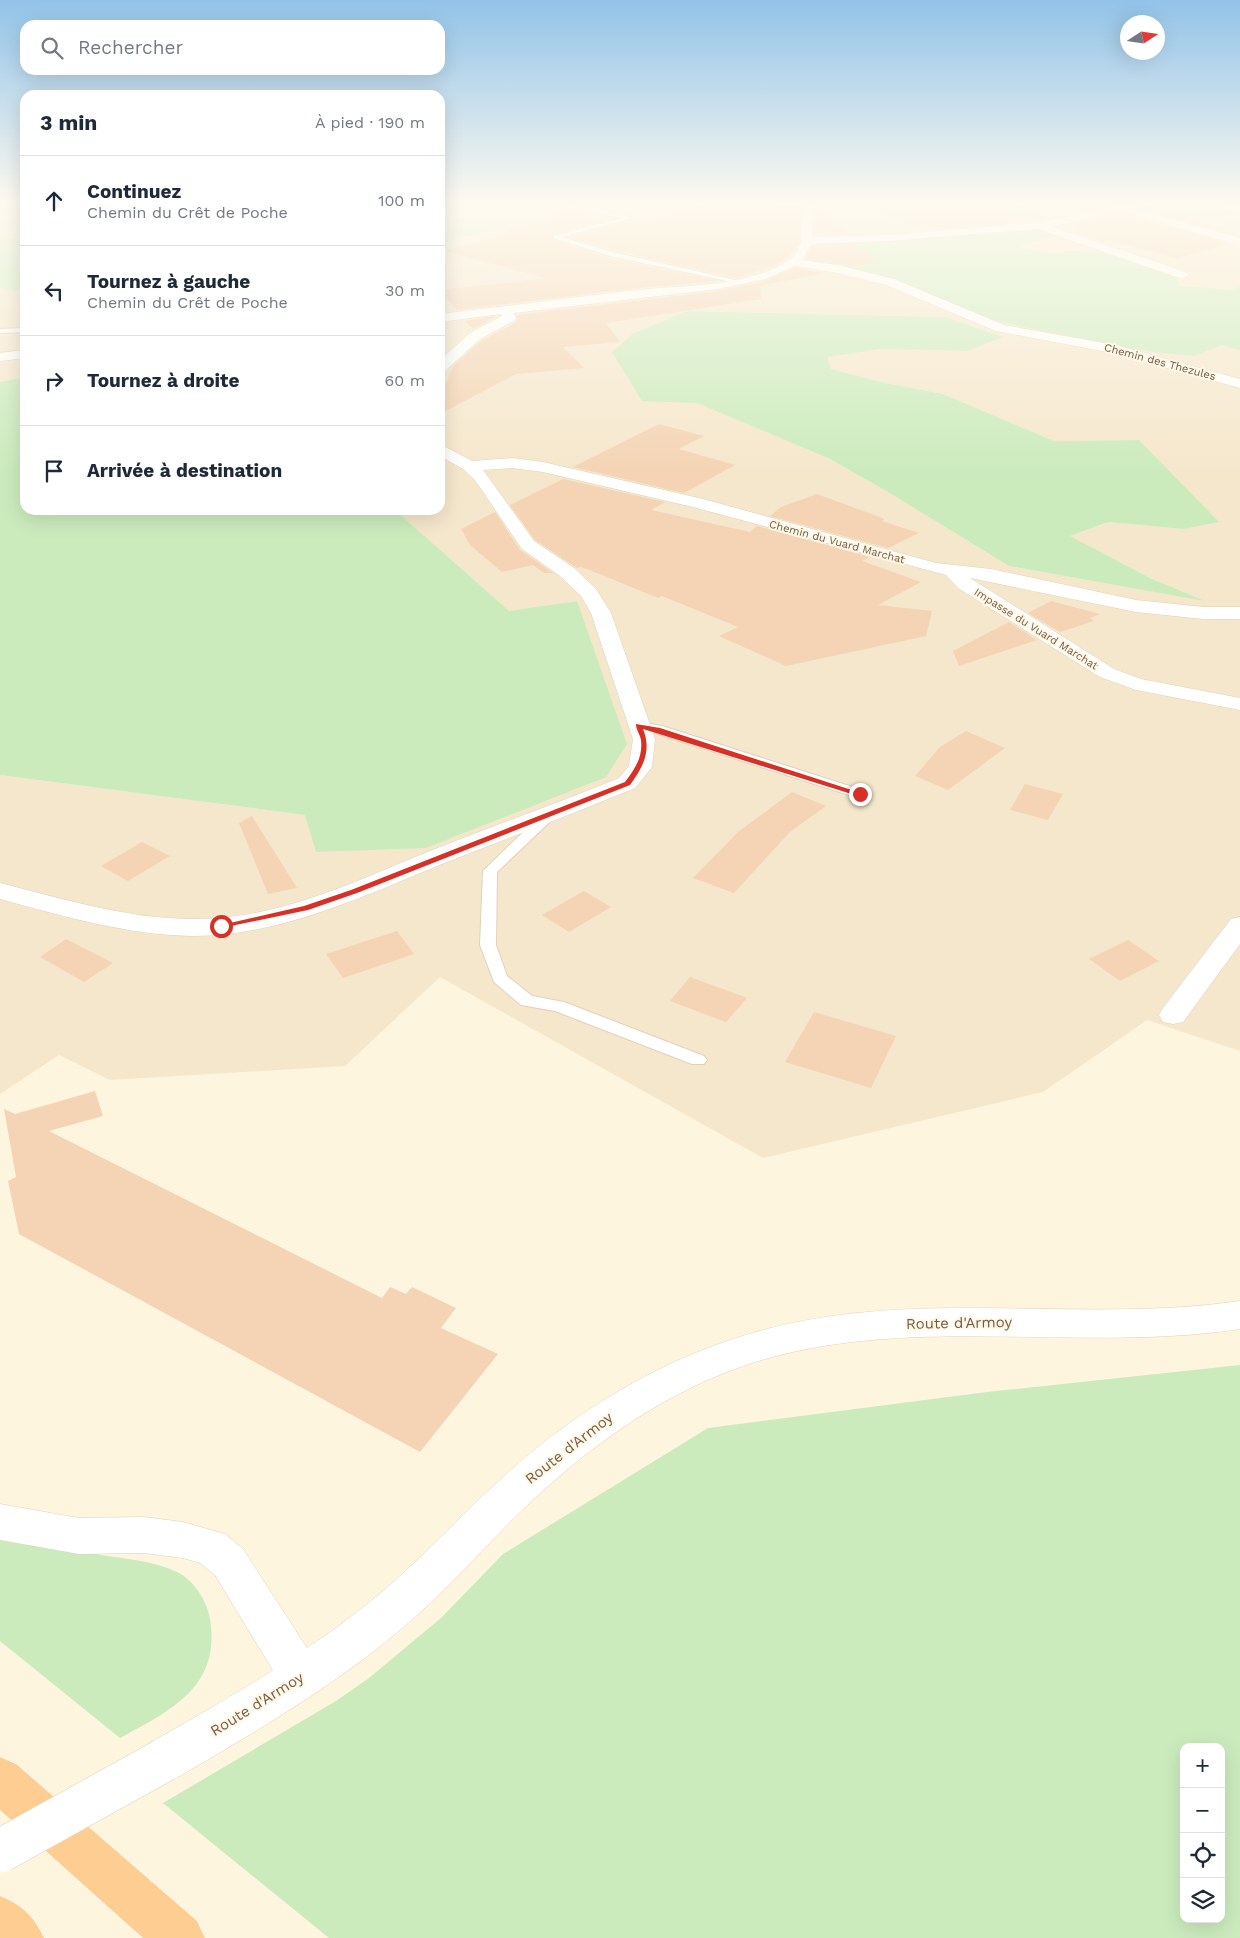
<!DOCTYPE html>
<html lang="fr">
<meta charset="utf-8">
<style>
:root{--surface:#fff;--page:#f6f6f7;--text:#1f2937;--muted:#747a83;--line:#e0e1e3}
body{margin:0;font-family:"Work Sans",sans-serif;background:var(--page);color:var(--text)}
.controls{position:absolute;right:15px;bottom:15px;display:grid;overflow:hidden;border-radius:10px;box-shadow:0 5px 20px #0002}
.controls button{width:45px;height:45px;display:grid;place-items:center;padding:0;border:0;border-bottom:1px solid var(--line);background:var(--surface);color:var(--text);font:25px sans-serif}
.compass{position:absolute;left:1120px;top:15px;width:45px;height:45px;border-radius:50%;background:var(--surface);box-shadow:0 5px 20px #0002;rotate:78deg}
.stop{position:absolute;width:15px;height:15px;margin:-11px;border:4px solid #d93025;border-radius:50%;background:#fff}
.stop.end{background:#d93025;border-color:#fff;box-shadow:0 1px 5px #0008}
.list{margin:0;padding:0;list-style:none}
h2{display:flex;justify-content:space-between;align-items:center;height:65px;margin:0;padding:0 20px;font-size:21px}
h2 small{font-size:16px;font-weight:400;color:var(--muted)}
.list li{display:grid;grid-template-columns:32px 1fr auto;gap:15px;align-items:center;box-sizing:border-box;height:90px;padding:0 20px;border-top:1px solid var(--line)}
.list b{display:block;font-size:19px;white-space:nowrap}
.list p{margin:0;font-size:16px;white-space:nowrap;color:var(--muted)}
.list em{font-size:16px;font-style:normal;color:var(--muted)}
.icon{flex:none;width:28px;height:28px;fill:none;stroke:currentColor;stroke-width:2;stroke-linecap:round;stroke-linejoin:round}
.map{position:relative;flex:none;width:1240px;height:1938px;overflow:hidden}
.search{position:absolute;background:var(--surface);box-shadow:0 5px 20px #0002;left:20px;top:20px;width:425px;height:55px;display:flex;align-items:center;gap:12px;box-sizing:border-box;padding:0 18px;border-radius:15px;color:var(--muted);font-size:19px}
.panel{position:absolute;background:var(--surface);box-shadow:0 5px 20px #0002;left:20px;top:90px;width:425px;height:425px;border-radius:15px}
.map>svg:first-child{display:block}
.residential{fill:#f5e7cc;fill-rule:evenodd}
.green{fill:#cbebbd;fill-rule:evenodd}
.building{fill:#f4d4b4}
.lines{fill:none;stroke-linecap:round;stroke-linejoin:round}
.service-casing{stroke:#e2d1ba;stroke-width:2}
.minor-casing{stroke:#e2d1ba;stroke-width:1}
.secondary-casing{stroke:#e7d3b8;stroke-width:1}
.trunk-casing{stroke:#fff;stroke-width:1}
.service{fill:#fff;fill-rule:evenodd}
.minor{fill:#fff;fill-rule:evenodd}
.secondary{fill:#fff;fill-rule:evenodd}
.trunk{fill:#fecd92;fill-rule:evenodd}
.secondary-bridge-casing{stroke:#e7d3b8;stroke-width:44;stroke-linecap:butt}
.secondary-bridge{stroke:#fff;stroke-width:43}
.route{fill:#d93025}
.labels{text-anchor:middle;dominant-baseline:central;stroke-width:4;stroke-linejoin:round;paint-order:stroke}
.far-street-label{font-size:11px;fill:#745b45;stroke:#fff8e6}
.near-street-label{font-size:15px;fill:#745b45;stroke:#fff8e6}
</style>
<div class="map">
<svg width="1240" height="1938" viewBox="0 0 1240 1938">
<rect width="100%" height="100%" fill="#fdf5de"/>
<path class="residential" d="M 0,202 L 25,202 L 25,241 L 0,237 Z
M 440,202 L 1240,202 L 1240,1051 L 1147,1020 L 1043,1092 L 763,1158 L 440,977 L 345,1066 L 110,1080 L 59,1055 L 0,1094 L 0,775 L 306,815 L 577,601 L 509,612 L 395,510 L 440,510 L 440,241 L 445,242 L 530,219 L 511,217 L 477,220 L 440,215 ZM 688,311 L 945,317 L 967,351 L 882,349 L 827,357 L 830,369 L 880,382 L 943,394 L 1054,441 L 1139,440 L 1218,522 L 1184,529 L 1108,522 L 1069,536 L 1150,578 L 1202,600 L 1009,566 L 888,492 L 830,459 L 697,403 Z
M 0,288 L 25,292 L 25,377 L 0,382 Z"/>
<path class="green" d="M 440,215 L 477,220 L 511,217 L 531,219 L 445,242 L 440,241 Z
M 1038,228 L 1061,235 L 1024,244 L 1021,248 L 1059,254 L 1065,251 L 1110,252 L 1171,273 L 1177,278 L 1179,286 L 1232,290 L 1240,286 L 1240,350 L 1221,345 L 1195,356 L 1164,353 L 1133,349 L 1028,328 L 997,321 L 887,278 L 806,261 L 817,244 L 985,232 L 992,234 Z
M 0,237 L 25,241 L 25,292 L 0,288 Z
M 688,311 L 945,317 L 1002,337 L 967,351 L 882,349 L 827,357 L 831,369 L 880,382 L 943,394 L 1054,441 L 1139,440 L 1219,522 L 1184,529 L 1108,522 L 1070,536 L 1150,578 L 1205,601 L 1009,566 L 888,492 L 830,459 L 697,403 L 642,401 L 612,352 L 634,333 Z
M 25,377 L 25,510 L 395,510 L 509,611 L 577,601 L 627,744 L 606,777 L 426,848 L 316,852 L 305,815 L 0,775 L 0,382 Z
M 1240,1365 L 1240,1938 L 329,1938 L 163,1803 L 336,1701 L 369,1678 L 441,1618 L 503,1554 L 708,1428 L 987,1392 ZM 1184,1747 L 1221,1747 L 1221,1919 L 1184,1919 Z
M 0,1535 C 34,1542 67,1549 101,1555 C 126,1559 156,1561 179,1573 C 195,1582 207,1601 210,1619 C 221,1687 171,1710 120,1738 L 0,1641 Z"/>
<path class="building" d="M 678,202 L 747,214 L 754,203 L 804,207 L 798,246 L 788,258 L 772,267 L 736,278 L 612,250 L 569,237 L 628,221 L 678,215 Z
M 855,202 L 1040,203 L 1041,220 L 923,230 Z
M 1079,202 L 1126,202 L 1078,212 Z
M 1151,202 L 1212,202 L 1215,206 L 1239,212 L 1200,222 L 1224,229 L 1219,230 L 1139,208 L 1148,206 Z
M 816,208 L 820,208 L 847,234 L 814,235 L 814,211 Z
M 573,210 L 607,220 L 553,234 L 552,240 L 610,258 L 718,281 L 637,288 L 457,310 L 440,290 L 547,278 L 443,251 L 512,233 L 504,231 Z
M 1119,213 L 1230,244 L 1177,258 L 1114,242 L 1108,243 L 1076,233 L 1077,223 Z
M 857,244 L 876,263 L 855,267 L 805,259 L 812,246 Z
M 795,268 L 826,273 L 760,286 L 761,299 L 606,323 L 620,342 L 563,347 L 584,368 L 516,374 L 440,414 L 440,396 L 454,365 L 481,341 L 515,323 L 518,319 L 517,315 L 718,291 L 765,281 Z
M 497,316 L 473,329 L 465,321 Z
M 659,424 L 704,436 L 679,449 L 735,465 L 684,493 L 573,467 Z
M 563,479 L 665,502 L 651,510 L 750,532 L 757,526 L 870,557 L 862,561 L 921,582 L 878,605 L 932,611 L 926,636 L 786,666 L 719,636 L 738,627 L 662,596 L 658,598 L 592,571 L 581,567 L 577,568 L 535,540 L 510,505 Z
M 817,494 L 885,519 L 882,521 L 919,533 L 888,548 L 770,516 L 781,507 Z
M 495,512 L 520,550 L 553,573 L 544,573 L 533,565 L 502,572 L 470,545 L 461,529 Z
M 1051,601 L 1100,614 L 1090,618 L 1094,621 L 1060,632 L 1028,613 Z
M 1009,622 L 1037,640 L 959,666 L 953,651 Z
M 966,731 L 1005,748 L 948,790 L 915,776 L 940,747 Z
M 1025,784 L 1063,794 L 1048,820 L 1010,810 Z
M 792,792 L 826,806 L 790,832 L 734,893 L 693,878 L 738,832 Z
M 252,816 L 297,888 L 268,894 L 239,823 Z
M 142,842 L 170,856 L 128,881 L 101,866 Z
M 584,891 L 611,907 L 569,932 L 542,915 Z
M 397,931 L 414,954 L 343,978 L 326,954 Z
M 66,939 L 113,963 L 84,982 L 40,957 Z
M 1128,940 L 1159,961 L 1120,981 L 1089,959 Z
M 690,977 L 723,989 L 747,998 L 726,1022 L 670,1001 Z
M 814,1012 L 896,1036 L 871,1088 L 785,1062 Z
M 95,1091 L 103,1116 L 49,1131 L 382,1298 L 390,1287 L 406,1294 L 412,1287 L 456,1308 L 441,1328 L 498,1354 L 420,1452 L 19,1234 L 8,1181 L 16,1177 L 4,1109 L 15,1114 Z"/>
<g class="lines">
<g class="service-casing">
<path id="service" d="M 546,202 L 556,202 L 633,218 L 562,237 L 612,252 L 740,281 L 736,283 L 610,256 L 553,238 L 553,236 L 621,218 Z
M 25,328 L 25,332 L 0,333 L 0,329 Z
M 639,722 L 662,726 L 865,791 L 867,794 L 865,797 L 855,797 L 655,733 L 634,729 L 632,726 Z
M 552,808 L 557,809 L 559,812 L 557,815 L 497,872 L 496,945 L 507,976 L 532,996 L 564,1002 L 704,1056 L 707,1060 L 704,1064 L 692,1064 L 555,1011 L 521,1005 L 494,982 L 480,945 L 483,871 L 547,809 Z"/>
</g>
<g class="minor-casing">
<path id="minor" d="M 809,202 L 819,202 L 812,210 L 812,237 L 889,235 L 1038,223 L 1133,202 L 1149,202 L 1148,204 L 1132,208 L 1240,238 L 1240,245 L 1119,211 L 1052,227 L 1186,272 L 1188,275 L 1182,279 L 1038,229 L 889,241 L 811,244 L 802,260 L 838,265 L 894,279 L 1004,325 L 1115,345 L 1240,379 L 1240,388 L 1113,353 L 996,331 L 886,285 L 838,273 L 795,266 L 765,279 L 718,289 L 514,313 L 516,318 L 514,321 L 480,339 L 445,371 L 440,372 L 440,360 L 470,333 L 502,316 L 501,314 L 440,322 L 440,314 C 506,306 571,298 637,290 C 682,285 750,287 789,260 C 812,243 793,220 809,202 Z
M 1214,202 L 1240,204 L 1240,210 L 1215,204 Z
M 25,350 L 25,358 L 0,361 L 0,353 Z
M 440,444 L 472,461 L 512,458 L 543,462 L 703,499 L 936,563 L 991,569 L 1136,600 L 1203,607 L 1240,607 L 1240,619 L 1203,619 L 1136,612 L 970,578 L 1114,669 L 1141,679 L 1240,698 L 1240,710 L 1136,690 L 1100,677 L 958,588 L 946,575 L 693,507 L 543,472 L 512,468 L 483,470 L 534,541 L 574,568 L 596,589 L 611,613 L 655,739 L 652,767 L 635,788 C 575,813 513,836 452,860 C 370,893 283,936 193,936 C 127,935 63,916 0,899 L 0,883 C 64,899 127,919 193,919 C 278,920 358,880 435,849 C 496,825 558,803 619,778 L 629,766 L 633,739 L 591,613 L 581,596 L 560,576 L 522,549 L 475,480 L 463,469 L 440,456 Z
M 1240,917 L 1240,944 L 1183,1022 L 1173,1024 L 1163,1022 L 1159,1015 L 1163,1008 L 1231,919 Z
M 0,1504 L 79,1518 L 144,1517 L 183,1522 L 225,1534 L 243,1549 L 316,1662 L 323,1677 L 316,1692 L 301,1698 L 286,1692 L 215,1575 L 200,1563 L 183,1558 L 144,1553 L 79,1554 L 0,1540 Z"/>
</g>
<g class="secondary-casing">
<path id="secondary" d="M 1240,1301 L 1240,1329 C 1083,1353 920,1315 765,1359 C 668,1387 584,1449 513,1519 C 476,1556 441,1596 401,1629 C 333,1687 256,1731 180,1776 L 164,1783 L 148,1776 L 141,1760 L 148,1744 C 225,1700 302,1657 371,1601 C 417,1564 457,1519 501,1479 C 577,1409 667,1355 767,1329 C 922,1288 1083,1324 1240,1301 Z"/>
</g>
<g class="trunk-casing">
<path id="trunk" d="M 0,1757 L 16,1764 L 197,1921 L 205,1938 L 143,1938 L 0,1810 Z
M 0,1896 C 22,1905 34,1916 44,1938 L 0,1938 Z"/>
</g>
<use href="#service" class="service"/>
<use href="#minor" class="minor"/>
<use href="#secondary" class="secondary"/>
<use href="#trunk" class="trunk"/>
<g class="secondary-bridge-casing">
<path id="secondary-bridge" d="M 0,1851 L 164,1760"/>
</g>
<use href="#secondary-bridge" class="secondary-bridge"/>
</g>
<linearGradient id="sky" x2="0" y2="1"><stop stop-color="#92c3e8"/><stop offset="0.43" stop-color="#fefaf0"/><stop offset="1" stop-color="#fefaf0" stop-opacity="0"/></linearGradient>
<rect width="1240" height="473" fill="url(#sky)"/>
<path class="route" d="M 636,724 L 660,728 L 864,794 L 858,796 L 643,729 C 652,751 643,767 630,785 L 357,893 L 308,910 L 221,928 L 217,926 L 304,906 L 351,890 L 625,782 C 635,769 643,757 641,740 C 640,734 636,730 636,724 Z"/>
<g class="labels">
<g class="far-street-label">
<text transform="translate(1160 362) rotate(15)">Chemin des Thezules</text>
<text transform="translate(837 542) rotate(15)">Chemin du Vuard Marchat</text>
<text transform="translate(1036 629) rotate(32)">Impasse du Vuard Marchat</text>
</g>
<g class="near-street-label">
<text transform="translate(959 1323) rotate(-1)">Route d'Armoy</text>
<text transform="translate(569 1448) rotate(-38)">Route d'Armoy</text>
<text transform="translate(257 1704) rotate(-32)">Route d'Armoy</text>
</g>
</g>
</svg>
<div class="controls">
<button>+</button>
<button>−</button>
<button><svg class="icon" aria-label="locate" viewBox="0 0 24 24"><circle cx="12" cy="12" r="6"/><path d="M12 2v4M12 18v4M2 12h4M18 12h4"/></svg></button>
<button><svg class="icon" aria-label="layers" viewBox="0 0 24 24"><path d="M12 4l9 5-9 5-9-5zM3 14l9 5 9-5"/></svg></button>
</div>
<svg class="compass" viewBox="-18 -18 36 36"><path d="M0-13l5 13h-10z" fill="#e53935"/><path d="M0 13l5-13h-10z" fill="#747a83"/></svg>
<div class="stop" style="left:221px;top:926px"></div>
<div class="stop end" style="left:860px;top:794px"></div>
<div class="search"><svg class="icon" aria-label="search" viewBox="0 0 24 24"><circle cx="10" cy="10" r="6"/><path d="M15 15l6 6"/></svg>Rechercher</div>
<section class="panel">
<h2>3 min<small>À pied · 190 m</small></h2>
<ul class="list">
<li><svg class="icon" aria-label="ahead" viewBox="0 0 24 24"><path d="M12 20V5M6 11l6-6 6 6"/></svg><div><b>Continuez</b><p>Chemin du Crêt de Poche</p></div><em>100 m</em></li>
<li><svg class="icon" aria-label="left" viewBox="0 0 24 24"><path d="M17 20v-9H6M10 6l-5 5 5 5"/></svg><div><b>Tournez à gauche</b><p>Chemin du Crêt de Poche</p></div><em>30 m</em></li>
<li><svg class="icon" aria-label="right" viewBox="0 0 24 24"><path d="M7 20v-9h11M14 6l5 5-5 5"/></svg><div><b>Tournez à droite</b></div><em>60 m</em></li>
<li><svg class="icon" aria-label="arrive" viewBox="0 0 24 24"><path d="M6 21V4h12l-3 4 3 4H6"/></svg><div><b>Arrivée à destination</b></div></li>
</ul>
</section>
</div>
